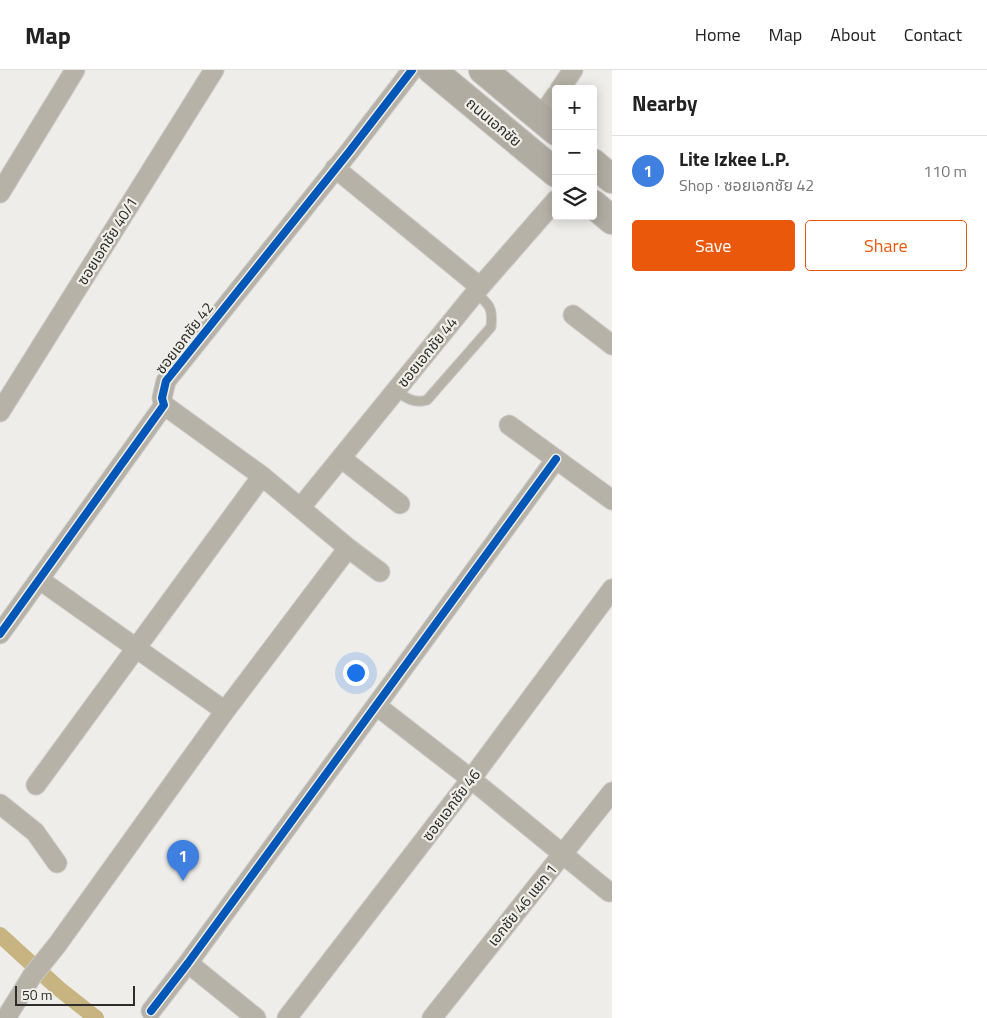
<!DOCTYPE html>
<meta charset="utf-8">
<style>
:root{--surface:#fff;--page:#f6f6f6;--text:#222;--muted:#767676;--line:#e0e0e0;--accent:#ea580c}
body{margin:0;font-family:"Titillium Web","Noto Sans Thai",sans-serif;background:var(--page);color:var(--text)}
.controls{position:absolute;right:15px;top:15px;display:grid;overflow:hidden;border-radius:5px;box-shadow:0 2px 12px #0003}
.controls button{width:45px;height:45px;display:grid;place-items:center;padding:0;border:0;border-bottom:1px solid var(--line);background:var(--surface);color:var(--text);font:25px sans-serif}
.scale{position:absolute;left:15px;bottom:12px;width:120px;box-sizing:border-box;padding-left:5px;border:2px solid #2e2d2b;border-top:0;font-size:14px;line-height:18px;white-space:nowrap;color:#2e2d2b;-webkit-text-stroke:4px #f0eee8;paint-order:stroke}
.you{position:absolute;left:355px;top:602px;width:18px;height:18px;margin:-12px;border:4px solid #fff;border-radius:50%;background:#1a73e8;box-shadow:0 0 0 8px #1a73e833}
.badge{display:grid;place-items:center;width:32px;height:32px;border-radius:50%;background:var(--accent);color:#fff;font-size:16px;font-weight:700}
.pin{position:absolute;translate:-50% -41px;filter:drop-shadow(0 1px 2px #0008)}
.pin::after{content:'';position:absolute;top:26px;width:18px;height:15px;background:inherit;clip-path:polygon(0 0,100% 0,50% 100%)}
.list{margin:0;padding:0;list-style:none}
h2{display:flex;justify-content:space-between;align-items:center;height:65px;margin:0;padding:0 20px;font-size:21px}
h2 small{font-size:16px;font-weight:400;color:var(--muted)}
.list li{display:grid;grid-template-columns:32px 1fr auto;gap:15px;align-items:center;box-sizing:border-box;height:70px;padding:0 20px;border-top:1px solid var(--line)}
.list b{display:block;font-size:19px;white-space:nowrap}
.list p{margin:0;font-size:16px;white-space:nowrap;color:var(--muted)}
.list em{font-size:16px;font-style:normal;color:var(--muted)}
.actions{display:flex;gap:10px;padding:15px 20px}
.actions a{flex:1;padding:11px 0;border:1px solid var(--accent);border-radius:5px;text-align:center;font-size:18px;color:var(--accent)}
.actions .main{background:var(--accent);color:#fff}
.icon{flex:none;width:28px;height:28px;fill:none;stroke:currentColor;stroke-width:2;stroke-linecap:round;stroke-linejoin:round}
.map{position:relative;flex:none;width:612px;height:948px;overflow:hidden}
header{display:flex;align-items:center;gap:30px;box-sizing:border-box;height:70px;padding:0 25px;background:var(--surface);border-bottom:1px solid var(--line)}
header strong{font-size:24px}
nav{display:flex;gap:28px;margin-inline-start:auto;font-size:18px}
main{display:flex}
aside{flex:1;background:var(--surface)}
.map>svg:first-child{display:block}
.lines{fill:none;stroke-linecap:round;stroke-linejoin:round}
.canal{stroke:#c7b480;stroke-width:16}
.service-casing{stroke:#cbcac8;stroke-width:11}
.minor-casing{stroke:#cbcac8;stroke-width:21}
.primary-casing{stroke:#cbcac8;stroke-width:30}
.service{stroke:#b7b2a7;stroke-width:9}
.minor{stroke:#b7b2a7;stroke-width:19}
.primary{stroke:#b1aca2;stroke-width:28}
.cycleway-casing{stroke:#f0eee8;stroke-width:11}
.cycleway{stroke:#0057b8;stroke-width:8}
.labels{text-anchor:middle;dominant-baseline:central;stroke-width:4.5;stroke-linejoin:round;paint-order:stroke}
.street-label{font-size:15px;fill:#2e2d2b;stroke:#f0eee8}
</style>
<header>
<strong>Map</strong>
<nav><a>Home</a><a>Map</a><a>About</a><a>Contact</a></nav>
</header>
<main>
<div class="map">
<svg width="612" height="948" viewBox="0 0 612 948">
<rect width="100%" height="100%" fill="#eeedea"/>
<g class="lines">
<path class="canal" d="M 0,865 L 58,918 L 96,948"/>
<g class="service-casing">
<path id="service" d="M 396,321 C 406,328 414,334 427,330 L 491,257 C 493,238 490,235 476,223"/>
</g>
<g class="minor-casing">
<path id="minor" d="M 560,19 L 573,0
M 540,48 L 556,25
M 335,98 L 480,217
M 0,123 L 75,0
M 573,245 L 612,275
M 164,335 L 262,406 L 348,478 L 380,502
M 0,342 L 214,0
M 509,355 L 612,430
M 341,388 L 400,434
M 301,437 L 480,217 L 556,130
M 40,510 L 225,641
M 0,564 L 164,335 L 162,328 L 166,311 L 349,82 L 412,0
M 377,636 L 471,709 L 609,822
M 36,715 L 262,406
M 0,734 L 35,762 L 57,793
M 188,893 L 256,948
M 151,941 L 188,893 L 556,389
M 6,948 L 32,906 L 57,875 L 225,641 L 348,478
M 287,948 L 471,709 L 612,519
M 432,948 L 612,722"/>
</g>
<g class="primary-casing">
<path id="primary" d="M 432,0 L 556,103
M 483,0 L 556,61
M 593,93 L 612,109
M 593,134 L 612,150"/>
</g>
<use href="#service" class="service"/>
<use href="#minor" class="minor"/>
<use href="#primary" class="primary"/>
<g class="cycleway-casing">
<path id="cycleway" d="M 0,564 L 164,335 L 162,328 L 166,311 L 349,82 L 412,0
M 151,941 L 188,893 L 556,389"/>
</g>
<use href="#cycleway" class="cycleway"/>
</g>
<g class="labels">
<g class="street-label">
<text transform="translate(494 52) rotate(40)">ถนนเอกชัย</text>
<text transform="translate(107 171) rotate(-58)">ซอยเอกชัย 40/1</text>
<text transform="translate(184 268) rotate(-53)">ซอยเอกชัย 42</text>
<text transform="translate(427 282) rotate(-51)">ซอยเอกชัย 44</text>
<text transform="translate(451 735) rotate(-53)">ซอยเอกชัย 46</text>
<text transform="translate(522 835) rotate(-51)">เอกชัย 46 แยก 1</text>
</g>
</g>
</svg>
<div class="controls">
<button>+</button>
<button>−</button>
<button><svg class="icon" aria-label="layers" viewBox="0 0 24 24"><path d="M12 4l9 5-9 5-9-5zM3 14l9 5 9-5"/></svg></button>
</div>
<div class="scale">50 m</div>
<div class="you"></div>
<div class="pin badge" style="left:183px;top:811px;background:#3f7fe0">1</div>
</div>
<aside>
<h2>Nearby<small></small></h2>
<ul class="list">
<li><span class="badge" style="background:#3f7fe0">1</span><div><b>Lite Izkee L.P.</b><p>Shop · ซอยเอกชัย 42</p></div><em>110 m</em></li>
</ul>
<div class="actions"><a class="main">Save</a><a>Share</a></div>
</aside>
</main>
